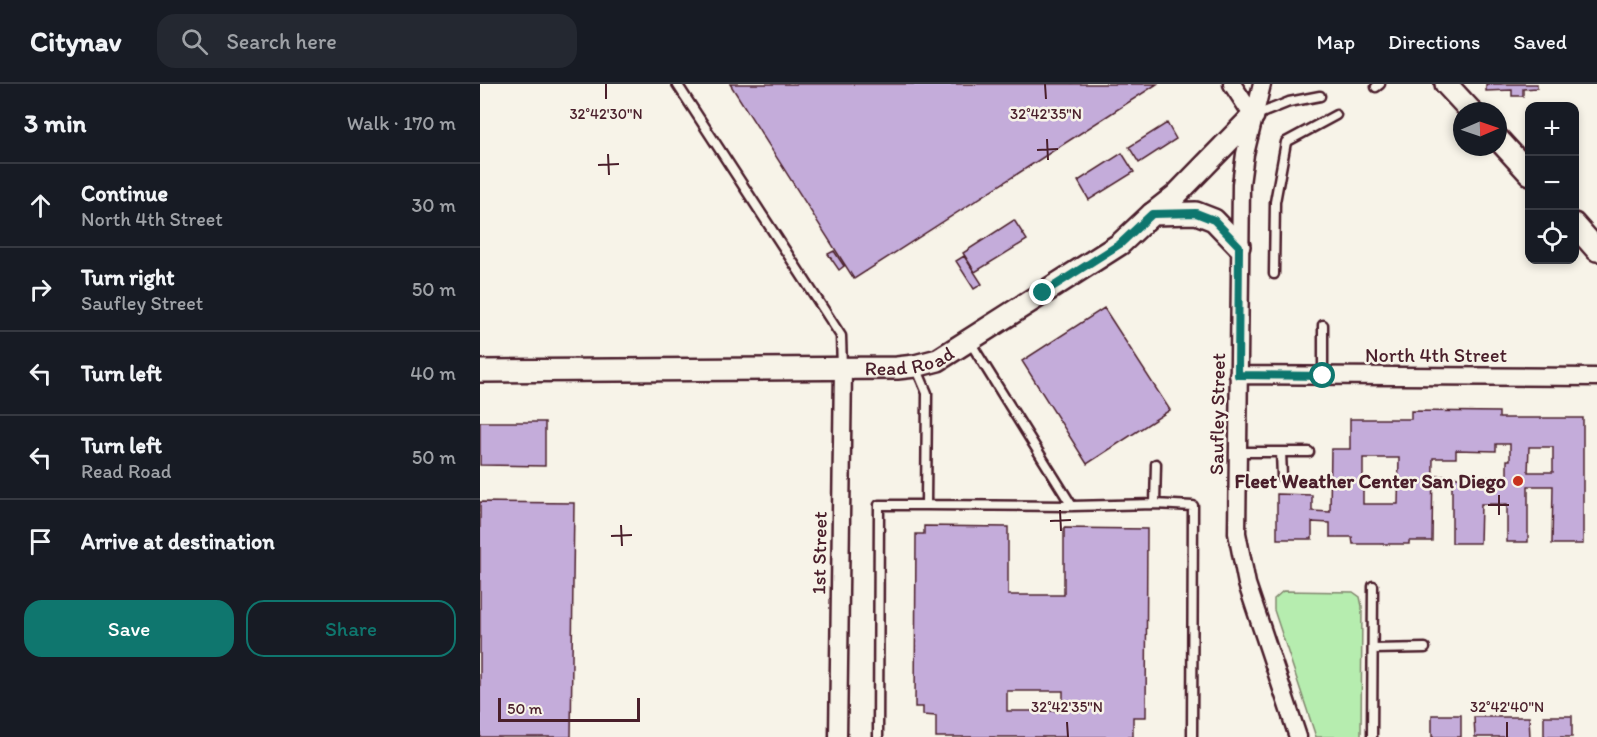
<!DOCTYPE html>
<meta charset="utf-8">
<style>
:root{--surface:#171b24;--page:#242831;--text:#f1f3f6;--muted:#9ea1a6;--line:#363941;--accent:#0f766e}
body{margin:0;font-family:Itim,sans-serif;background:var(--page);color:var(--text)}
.controls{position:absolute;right:18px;top:18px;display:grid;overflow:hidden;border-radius:12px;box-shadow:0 3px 9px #0003}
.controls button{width:54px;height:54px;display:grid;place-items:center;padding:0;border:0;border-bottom:2px solid var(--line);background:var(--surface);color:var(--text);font:30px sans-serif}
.compass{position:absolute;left:973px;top:18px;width:54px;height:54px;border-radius:50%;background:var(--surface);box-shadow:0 3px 9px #0003;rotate:88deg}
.scale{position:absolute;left:18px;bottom:15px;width:142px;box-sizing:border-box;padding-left:6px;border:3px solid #4a1f2b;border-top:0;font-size:16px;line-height:21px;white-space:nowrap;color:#4a1f2b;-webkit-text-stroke:4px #f7f3e8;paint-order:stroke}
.stop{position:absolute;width:18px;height:18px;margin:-14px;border:4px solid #0f766e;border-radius:50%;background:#fff}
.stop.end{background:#0f766e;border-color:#fff;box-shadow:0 2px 6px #0008}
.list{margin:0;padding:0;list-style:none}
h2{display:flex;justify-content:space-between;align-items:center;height:78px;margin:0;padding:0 24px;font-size:26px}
h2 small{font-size:20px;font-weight:400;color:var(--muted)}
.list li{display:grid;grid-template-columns:39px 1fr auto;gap:18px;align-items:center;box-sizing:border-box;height:84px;padding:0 24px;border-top:2px solid var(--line)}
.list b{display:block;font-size:22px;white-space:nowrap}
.list p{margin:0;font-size:20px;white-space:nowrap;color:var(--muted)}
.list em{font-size:20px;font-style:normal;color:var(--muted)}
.actions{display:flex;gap:12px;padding:18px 24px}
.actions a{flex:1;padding:14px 0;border:2px solid var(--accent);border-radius:18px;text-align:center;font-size:21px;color:var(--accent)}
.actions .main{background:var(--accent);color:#fff}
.icon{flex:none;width:33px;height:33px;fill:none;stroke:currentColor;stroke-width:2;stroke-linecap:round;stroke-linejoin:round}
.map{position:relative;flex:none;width:1117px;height:653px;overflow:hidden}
header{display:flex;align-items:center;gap:36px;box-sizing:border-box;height:84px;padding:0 30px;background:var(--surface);border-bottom:2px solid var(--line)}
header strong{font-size:28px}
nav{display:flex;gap:33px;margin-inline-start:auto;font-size:21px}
.search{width:420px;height:54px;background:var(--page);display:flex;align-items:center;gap:15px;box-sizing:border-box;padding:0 21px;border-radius:18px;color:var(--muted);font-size:22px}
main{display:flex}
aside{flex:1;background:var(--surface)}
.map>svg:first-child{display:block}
.green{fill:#b6edaf;stroke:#80866d;stroke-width:1.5}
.building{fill:#c4acda;stroke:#4a1f2b;stroke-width:1.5;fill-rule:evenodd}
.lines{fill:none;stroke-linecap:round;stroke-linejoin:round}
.service-casing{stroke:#4a1f2b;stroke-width:13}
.minor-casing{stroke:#4a1f2b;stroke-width:21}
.tertiary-casing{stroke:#4a1f2b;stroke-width:26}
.service{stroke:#f7f3e8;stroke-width:8}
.minor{stroke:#f7f3e8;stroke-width:16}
.tertiary{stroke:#f7f3e8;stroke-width:21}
.route{stroke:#0f766e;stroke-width:8}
.ticks{fill:none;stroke:#4a1f2b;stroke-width:2}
.poi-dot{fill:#c8321e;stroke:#f7f3e8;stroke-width:2}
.labels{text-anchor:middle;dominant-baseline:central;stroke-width:5;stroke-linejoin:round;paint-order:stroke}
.street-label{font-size:20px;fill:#4a1f2b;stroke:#f7f3e8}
.poi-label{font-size:20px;font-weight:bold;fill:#4a1f2b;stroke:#f7f3e8;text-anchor:end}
.ticks-label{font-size:15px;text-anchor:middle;fill:#4a1f2b;stroke:#f7f3e8;stroke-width:5;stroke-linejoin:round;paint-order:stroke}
</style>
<header>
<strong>Citynav</strong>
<div class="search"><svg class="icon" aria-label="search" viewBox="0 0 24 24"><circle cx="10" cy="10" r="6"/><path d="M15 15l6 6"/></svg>Search here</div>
<nav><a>Map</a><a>Directions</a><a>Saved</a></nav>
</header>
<main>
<aside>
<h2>3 min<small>Walk · 170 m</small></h2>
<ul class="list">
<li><svg class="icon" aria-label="ahead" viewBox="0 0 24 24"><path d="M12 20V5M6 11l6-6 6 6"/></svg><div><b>Continue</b><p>North 4th Street</p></div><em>30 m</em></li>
<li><svg class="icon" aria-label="right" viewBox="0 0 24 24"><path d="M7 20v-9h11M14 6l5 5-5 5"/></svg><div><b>Turn right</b><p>Saufley Street</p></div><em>50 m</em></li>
<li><svg class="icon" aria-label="left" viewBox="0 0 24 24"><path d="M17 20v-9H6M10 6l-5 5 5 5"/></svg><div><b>Turn left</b></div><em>40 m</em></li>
<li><svg class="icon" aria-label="left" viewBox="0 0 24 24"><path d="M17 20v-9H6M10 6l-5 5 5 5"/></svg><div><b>Turn left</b><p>Read Road</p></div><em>50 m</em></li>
<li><svg class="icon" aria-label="arrive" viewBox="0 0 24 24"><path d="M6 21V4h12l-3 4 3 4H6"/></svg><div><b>Arrive at destination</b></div></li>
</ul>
<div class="actions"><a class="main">Save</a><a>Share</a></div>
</aside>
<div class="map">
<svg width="1117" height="653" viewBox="0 0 1117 653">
<rect width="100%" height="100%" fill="#f7f3e8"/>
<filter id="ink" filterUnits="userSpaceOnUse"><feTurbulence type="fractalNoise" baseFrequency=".0167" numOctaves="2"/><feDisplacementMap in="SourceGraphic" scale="12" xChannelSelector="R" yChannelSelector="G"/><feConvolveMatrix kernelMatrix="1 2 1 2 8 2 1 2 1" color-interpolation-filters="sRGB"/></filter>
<g filter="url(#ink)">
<path class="green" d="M 803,507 L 873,508 L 880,513 L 882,522 L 881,653 L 836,653 L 794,526 L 794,515 Z"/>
<path class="building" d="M 250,0 L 677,0 L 374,195 Z
M 1006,0 L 1057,0 L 1057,4 L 1043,5 L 1043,12 L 1032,12 L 1032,6 L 1006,7 Z
M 687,39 L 696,55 L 659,79 L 649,63 Z
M 642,69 L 654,88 L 609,116 L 598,97 Z
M 534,136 L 547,156 L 495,188 L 483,169 Z
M 354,167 L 364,182 L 359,186 L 348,170 Z
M 484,172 L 502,200 L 494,205 L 476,177 Z
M 624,224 L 690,326 L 607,380 L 542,277 Z
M 931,327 L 1019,328 L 1019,334 L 1103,334 L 1103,460 L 1072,460 L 1073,402 L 1048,402 L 1048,458 L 1027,458 L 1027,420 L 1001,420 L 1000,459 L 972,459 L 972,393 L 1027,393 L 1027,376 L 1030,376 L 1030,360 L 1016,360 L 1016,367 L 976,366 L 976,374 L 953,374 L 952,457 L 929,457 L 929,460 L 873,460 L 872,453 L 850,453 L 850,439 L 832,438 L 832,455 L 797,455 L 797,410 L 832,411 L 832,427 L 850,428 L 851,365 L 870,365 L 870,335 L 931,335 ZM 1049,363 L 1073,363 L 1073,388 L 1048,388 ZM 883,374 L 919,374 L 918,420 L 883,420 Z
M 0,338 L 65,338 L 65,382 L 0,381 Z
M 953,392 L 972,392 L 972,400 L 953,400 Z
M 0,418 L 94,419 L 91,653 L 0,653 Z
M 444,442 L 528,443 L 528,511 L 584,511 L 584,444 L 667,445 L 666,633 L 653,633 L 653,653 L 456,653 L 456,632 L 443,631 L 443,623 L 435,623 L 436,450 L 444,450 ZM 527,607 L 583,607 L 583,627 L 527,627 Z
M 952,631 L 981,631 L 981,653 L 952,653 Z
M 1064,632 L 1092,632 L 1092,653 L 1064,653 Z
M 994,633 L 1049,633 L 1050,653 L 995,653 Z"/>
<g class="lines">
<g class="service-casing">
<path id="service" d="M 197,0 L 361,252 L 362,284
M 896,3 L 900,0
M 774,32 L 809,18 L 840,12
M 794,190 L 795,118 L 806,58 L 856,31
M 490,258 L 592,422
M 843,292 L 843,241
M 757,368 L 801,368
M 802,393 L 801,368 L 829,368
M 675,420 L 676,380
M 446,421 L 592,422 L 675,420 L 713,422 L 712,653
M 893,565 L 945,564
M 398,653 L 399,421 L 446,421 L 447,309 L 436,283
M 892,653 L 893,502"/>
</g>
<g class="minor-casing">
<path id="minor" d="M 752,0 L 773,32
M 782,0 L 765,70 L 761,100 L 757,449 L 767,500 L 818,653
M 758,291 L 1117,293
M 358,653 L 363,285"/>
</g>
<g class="tertiary-casing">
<g id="tertiary">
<path d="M 966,0 L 991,27"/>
<path d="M 1018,55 L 1050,90"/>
<path d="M 672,130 L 716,129 L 734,136 L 759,162"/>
<path d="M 1094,140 L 1117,166"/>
<path id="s1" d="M 0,287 L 417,284 L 435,282 L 458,276 L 640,160 L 672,130 L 695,112 L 773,32"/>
</g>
</g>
<use href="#service" class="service"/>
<use href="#minor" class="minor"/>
<use href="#tertiary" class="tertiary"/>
</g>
</g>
<g class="lines" filter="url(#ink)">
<path class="route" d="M 563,209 L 640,160 L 672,130 L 716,129 L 734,136 L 759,162 L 758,291 L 843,292"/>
</g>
<path class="ticks" d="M 126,0 L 126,15M 565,0 L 566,15M 567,55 L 568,76M 557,66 L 578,65M 128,70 L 129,91M 118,81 L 139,80M 1019,411 L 1019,431M 1008,421 L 1029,421M 580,426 L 581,447M 570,437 L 591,436M 141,441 L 142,462M 131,452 L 152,451M 587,638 L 588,653M 1027,638 L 1027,653"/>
<circle class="poi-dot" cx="1038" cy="397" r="6"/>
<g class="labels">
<g class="street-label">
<text x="956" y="271">North 4th Street</text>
<text stroke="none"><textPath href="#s1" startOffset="430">Read Road</textPath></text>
<text transform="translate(737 330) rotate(-89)">Saufley Street</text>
<text transform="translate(339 469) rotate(-89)">1st Street</text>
</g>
<g class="poi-label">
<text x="1026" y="397">Fleet Weather Center San Diego</text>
</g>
</g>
<g class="ticks-label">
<text x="126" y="35">32°42'30"N</text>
<text x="566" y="35">32°42'35"N</text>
<text x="587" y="628">32°42'35"N</text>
<text x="1027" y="628">32°42'40"N</text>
</g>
</svg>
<div class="controls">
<button>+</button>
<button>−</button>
<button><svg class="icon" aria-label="locate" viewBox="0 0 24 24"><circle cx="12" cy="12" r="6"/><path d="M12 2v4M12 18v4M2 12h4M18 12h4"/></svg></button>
</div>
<svg class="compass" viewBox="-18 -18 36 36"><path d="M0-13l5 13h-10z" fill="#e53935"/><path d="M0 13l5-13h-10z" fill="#9ea1a6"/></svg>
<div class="scale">50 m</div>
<div class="stop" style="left:843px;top:292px"></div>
<div class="stop end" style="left:563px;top:209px"></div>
</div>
</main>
